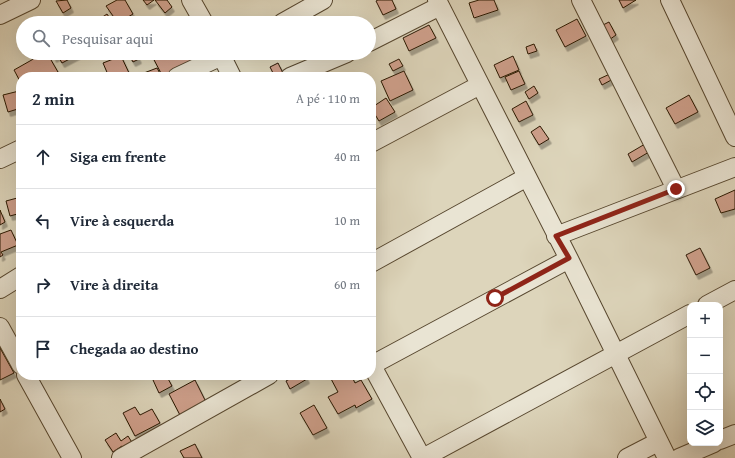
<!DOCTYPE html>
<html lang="pt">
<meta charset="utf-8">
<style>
:root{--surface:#fff;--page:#f2f2f3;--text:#1f2937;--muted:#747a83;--line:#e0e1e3}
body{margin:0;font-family:"Gentium Book Plus",serif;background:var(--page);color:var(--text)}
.controls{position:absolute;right:12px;bottom:12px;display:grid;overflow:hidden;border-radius:8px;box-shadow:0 4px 16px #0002}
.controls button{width:36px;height:36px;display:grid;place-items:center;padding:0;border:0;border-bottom:1px solid var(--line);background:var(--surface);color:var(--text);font:20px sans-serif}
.stop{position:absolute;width:12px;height:12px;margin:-9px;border:3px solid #8f2418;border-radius:50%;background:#fff}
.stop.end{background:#8f2418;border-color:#fff;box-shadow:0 1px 4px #0008}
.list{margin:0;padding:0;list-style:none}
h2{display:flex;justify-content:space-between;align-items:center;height:52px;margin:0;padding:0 16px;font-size:17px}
h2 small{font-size:13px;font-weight:400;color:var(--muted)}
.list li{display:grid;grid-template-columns:26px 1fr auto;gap:12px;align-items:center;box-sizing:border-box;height:64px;padding:0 16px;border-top:1px solid var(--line)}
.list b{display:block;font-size:15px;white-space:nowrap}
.list em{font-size:13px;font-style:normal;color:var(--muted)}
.icon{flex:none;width:22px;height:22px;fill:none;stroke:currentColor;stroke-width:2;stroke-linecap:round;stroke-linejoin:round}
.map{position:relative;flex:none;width:735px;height:458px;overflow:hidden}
.search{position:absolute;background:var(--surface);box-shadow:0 4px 16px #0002;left:16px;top:16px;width:360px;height:44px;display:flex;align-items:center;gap:10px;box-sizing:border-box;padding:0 14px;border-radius:22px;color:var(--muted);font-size:15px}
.panel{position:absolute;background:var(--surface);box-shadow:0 4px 16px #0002;left:16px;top:72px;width:360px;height:308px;border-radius:16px}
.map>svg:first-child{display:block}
.building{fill:#cfa08c;stroke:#2a1800;filter:url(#shadow)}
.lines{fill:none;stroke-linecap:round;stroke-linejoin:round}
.minor-casing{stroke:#57472f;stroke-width:20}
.minor{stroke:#e9e4d3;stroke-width:18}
.route{stroke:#8f2418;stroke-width:5}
</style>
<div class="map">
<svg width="735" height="458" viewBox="0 0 735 458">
<defs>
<filter id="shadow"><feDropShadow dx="2.5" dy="4.5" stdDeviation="0" flood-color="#0004"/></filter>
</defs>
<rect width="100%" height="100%" fill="#ddd5bb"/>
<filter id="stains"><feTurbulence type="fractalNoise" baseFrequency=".005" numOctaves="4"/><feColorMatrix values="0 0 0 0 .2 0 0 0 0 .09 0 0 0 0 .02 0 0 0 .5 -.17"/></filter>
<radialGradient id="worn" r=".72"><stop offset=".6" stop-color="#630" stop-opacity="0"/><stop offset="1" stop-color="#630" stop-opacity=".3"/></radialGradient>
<path class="building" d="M 67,0 L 71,8 L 63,13 L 56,1 Z
M 117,0 L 125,0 L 133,14 L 118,23 L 106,6 Z
M 143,0 L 154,0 L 147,5 Z
M 155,0 L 167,0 L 172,7 L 165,13 Z
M 378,0 L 392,0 L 396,9 L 383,15 L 376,1 Z
M 479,0 L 494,0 L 498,10 L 474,18 L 469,3 Z
M 619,0 L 636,0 L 623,8 Z
M 107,14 L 113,23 L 100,23 L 98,20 Z
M 577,19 L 586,36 L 565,47 L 556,30 Z
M 609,22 L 616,35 L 609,40 L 601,26 Z
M 429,25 L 436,38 L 409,51 L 403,38 Z
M 534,44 L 537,51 L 528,54 L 526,47 Z
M 44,53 L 47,53 L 58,72 L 49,77 L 21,77 L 21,83 L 14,70 Z
M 52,53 L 81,53 L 62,63 L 58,56 L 54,58 Z
M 128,53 L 136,53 L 139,59 L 133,62 Z
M 147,53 L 212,53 L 168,77 L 163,77 L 151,54 Z
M 121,56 L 130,75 L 124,77 L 109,77 L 103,63 Z
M 513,56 L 519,70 L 500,78 L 494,65 Z
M 399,59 L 403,66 L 393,71 L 389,64 Z
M 278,63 L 285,77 L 275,77 L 270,67 Z
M 157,68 L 162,77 L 137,77 L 136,76 Z
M 404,71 L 413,90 L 390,101 L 381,81 Z
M 519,71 L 525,84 L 511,90 L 505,77 Z
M 612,73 L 615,78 L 602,85 L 599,79 Z
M 534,86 L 538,93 L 529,99 L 525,92 Z
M 19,91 L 21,108 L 8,112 L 3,95 Z
M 689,95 L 698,112 L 675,124 L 666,108 Z
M 386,98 L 395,112 L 379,121 L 371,108 Z
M 526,101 L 533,115 L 519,122 L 512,109 Z
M 540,126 L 549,139 L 539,145 L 531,132 Z
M 645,144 L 649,152 L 632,162 L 628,154 Z
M 735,190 L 735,209 L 721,213 L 715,199 Z
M 21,197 L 21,213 L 10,216 L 6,201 Z
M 0,210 L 5,222 L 0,225 Z
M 11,230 L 18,245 L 1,252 L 3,255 L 0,257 L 0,234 Z
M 700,248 L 710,268 L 696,275 L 686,255 Z
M 0,348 L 14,373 L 0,380 Z
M 163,375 L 166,375 L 172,386 L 159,393 L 153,380 Z
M 297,375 L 305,375 L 307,379 L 290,389 L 286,381 Z
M 329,375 L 351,375 L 355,383 L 361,380 L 372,399 L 356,408 L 355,405 L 338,414 L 328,397 L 338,392 Z
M 195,380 L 207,404 L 181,417 L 169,394 Z
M 0,399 L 5,409 L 0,412 Z
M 314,405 L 327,428 L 313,435 L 300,413 Z
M 135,407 L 140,415 L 152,409 L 160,423 L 135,436 L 123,413 Z
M 116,433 L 121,441 L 128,436 L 133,444 L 125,450 L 122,446 L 113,452 L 105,440 Z
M 195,444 L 202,458 L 184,458 L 180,451 Z"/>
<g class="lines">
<g class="minor-casing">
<path id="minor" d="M 191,0 L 204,23
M 437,0 L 569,259 L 667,458
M 581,0 L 676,189
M 670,0 L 735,137
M 0,15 L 31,0
M 282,23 L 323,0
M 369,42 L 440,6
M 220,53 L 232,77
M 177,77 L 228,53
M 290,77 L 347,53
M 371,143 L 480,85
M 0,159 L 21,149
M 556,236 L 735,167
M 371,263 L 527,177
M 0,289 L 21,276
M 707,305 L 735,290
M 0,327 L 21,365
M 371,364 L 422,458
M 372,365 L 569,259
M 26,375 L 72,458
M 720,440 L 735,434
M 121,458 L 269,375
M 423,458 L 690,314
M 627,458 L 658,442
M 679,458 L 714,443"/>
</g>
<use href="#minor" class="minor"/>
</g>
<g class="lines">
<path class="route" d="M 495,298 L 569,258 L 556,236 L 676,189"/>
</g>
<rect width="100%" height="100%" filter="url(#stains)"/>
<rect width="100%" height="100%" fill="url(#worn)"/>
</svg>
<div class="controls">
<button>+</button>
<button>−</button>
<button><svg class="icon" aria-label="locate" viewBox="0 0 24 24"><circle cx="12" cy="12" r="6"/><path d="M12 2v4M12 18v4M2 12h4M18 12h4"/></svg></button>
<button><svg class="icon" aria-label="layers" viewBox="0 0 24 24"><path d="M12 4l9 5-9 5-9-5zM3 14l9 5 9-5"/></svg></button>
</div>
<div class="stop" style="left:495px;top:298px"></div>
<div class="stop end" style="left:676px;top:189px"></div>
<div class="search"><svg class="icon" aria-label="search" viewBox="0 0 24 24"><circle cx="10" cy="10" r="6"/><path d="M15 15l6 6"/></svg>Pesquisar aqui</div>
<section class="panel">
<h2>2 min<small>A pé · 110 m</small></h2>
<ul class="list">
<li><svg class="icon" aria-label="ahead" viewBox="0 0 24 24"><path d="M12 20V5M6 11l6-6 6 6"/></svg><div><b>Siga em frente</b></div><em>40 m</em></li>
<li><svg class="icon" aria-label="left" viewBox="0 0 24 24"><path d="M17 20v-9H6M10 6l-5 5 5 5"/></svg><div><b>Vire à esquerda</b></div><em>10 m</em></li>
<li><svg class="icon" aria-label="right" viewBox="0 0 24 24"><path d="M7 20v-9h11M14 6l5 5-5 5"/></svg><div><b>Vire à direita</b></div><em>60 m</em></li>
<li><svg class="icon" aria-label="arrive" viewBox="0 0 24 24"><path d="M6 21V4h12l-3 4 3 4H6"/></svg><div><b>Chegada ao destino</b></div></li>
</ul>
</section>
</div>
